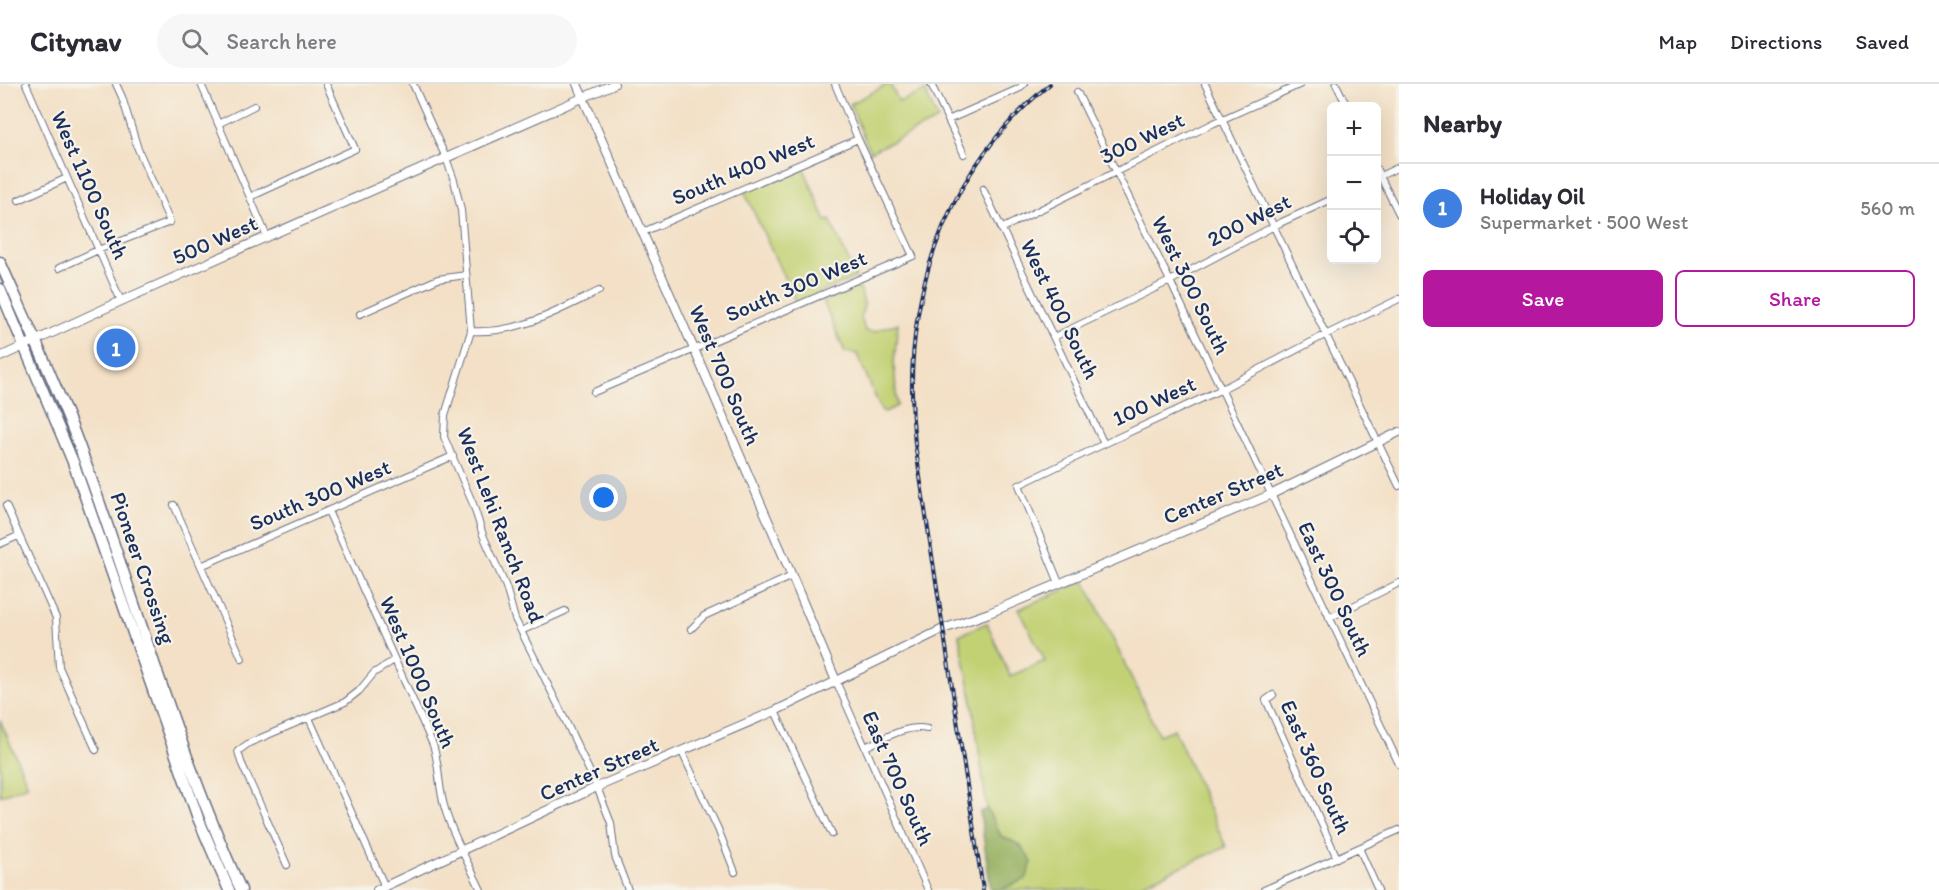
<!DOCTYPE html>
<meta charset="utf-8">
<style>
:root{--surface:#fff;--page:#f7f7f7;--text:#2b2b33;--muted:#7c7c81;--line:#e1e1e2;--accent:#b5179e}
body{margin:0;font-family:Itim,sans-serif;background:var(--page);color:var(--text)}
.controls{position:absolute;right:18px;top:18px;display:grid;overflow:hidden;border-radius:9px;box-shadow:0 6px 24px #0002}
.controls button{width:54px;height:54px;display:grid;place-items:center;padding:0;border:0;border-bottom:2px solid var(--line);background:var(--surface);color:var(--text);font:30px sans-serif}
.you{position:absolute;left:604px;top:414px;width:21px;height:21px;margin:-15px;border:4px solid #fff;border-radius:50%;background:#1a73e8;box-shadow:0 0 0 9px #1a73e833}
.badge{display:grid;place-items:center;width:39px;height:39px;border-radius:50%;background:var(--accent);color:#fff;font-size:20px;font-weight:700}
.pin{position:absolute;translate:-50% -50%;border:3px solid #fff;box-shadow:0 2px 6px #0006}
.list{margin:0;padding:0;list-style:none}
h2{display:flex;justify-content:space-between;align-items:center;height:78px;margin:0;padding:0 24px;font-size:26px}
h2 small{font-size:20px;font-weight:400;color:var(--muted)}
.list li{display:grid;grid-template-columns:39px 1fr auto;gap:18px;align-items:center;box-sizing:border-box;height:90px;padding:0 24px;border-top:2px solid var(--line)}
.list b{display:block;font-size:22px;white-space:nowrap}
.list p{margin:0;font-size:20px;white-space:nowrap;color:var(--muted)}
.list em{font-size:20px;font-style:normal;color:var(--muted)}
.actions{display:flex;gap:12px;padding:18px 24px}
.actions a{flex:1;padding:14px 0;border:2px solid var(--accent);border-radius:9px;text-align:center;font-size:21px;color:var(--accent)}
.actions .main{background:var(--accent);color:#fff}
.icon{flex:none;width:33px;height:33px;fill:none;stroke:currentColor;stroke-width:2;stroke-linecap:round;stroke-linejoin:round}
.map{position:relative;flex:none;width:1399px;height:806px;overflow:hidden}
header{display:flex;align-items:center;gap:36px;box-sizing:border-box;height:84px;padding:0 30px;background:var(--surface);border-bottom:2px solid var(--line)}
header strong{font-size:28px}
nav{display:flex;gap:33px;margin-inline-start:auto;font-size:21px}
.search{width:420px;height:54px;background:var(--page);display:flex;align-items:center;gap:15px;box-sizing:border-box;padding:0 21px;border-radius:33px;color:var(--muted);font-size:22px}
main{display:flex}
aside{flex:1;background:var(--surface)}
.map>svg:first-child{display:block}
.green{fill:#c3d174;stroke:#6f8069;stroke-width:1.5}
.forest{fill:#9ab366;stroke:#5a7162;stroke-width:1.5}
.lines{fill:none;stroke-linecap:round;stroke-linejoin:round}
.minor-casing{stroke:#676d82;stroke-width:8}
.tertiary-casing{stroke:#676d82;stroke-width:10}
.trunk-casing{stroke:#676d82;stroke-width:13}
.minor{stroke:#fff;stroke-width:6}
.tertiary{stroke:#fff;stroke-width:8}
.trunk{stroke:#fff;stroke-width:10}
.rail-casing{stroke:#1b2f5e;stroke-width:4}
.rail{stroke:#f7f3e8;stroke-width:1.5;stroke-dasharray:4.5;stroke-linecap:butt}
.labels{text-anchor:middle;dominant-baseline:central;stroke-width:4.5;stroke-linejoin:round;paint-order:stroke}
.street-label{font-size:22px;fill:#1b2f5e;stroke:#f7f3e8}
</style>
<header>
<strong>Citynav</strong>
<div class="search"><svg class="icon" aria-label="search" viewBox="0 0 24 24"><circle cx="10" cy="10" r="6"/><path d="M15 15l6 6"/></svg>Search here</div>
<nav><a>Map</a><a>Directions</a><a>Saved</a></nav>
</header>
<main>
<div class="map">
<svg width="1399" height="806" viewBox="0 0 1399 806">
<rect width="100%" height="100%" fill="#f7f3e8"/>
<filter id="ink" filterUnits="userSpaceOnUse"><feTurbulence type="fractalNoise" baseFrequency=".0167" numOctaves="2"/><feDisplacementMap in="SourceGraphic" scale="12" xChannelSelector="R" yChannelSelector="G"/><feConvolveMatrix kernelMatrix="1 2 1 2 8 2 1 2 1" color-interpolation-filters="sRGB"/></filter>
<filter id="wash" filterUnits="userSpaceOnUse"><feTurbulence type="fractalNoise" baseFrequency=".008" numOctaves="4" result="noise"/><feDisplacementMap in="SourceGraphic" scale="24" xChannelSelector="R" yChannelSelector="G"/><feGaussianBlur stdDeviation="1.35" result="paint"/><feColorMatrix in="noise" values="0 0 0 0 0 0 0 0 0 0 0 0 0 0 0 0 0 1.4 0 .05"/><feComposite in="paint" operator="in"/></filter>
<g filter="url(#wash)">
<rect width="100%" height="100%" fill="#f3e0c6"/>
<path class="green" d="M 888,0 L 890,0 L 899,18 L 925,7 L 938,36 L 870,68 L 850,20 Z
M 803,82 L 826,137 L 830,136 L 856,193 L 796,219 L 744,107 Z
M 853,203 L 861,206 L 864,221 L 861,233 L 865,247 L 873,248 L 898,239 L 894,278 L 897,322 L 885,328 L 881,326 L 857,270 L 845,268 L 823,217 Z
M 1085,497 L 1159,651 L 1174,645 L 1226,763 L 1128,806 L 1000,806 L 1020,761 L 1001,752 L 987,725 L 971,609 L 959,551 L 987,539 L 1010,592 L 1045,577 L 1019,525 Z
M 0,636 L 28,701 L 0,712 Z"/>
<path class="forest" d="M 987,725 L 1001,752 L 1020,761 L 1032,778 L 1026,795 L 1000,806 L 991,806 L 980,728 Z"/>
</g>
<g filter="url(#ink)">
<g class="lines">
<g class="minor-casing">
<path id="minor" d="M 26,0 L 121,217
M 201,0 L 267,153
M 413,0 L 446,74 L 454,96 L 461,126 L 471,247 L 445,331 L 444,353 L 473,420 L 483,451 L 506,503 L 515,535 L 558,621 L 597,703 L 611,739 L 615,772 L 628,806
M 931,0 L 964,70
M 1205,0 L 1399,402
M 1336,0 L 1347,22
M 1077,8 L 1170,197 L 1399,680
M 948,36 L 1018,5 L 1024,0
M 218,40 L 254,22
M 1376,84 L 1399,130
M 1378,93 L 1399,83
M 983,105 L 1104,360
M 250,113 L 355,65 L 326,0
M 19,116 L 67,94
M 1001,145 L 1214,39 L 1301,0
M 643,148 L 858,55
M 59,184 L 98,166 L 170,138 L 138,65 L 122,13 L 116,0
M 360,230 L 438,195 L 466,191
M 471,247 C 519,250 557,227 599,207
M 1054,253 L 1170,197 L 1280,139 L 1332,115
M 594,308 L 913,172 L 858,55 L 835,0
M 174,421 L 242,575
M 6,422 L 56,534 L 59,583 L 96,666
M 328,427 L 433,661 C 440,682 438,704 445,725 C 453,753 469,780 481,806
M 0,460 L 18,452
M 201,482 L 453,372
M 1059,499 L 1019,401 L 1104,360 L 1220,306 L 1319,254 L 1399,215
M 1329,534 L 1399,499
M 691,545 L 704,532 L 792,492
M 521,547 L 565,527
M 836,597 L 928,806
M 1273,611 L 1266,616 L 1337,774
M 775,627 L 832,750
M 309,634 L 385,803
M 865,663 C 884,655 906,640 927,645
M 682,668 L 718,745 L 735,788
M 1359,764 L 1378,806
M 287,781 L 241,678 L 238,667 L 249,659 L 345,618 L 359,607 L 374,589 L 394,576
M 1264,806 L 1399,746"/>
</g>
<g class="tertiary-casing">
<path id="tertiary" d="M 577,0 L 694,265 L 792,492 L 836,597
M 0,273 L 121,217 L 614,0
M 377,806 L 597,703 L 775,627 L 943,545 L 989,529 L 1270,411 L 1399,348"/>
</g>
<g class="trunk-casing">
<path id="trunk" d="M 0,178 C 29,243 60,308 84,375 C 136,518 178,667 241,806
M 0,205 L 73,378 L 198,734 L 229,806"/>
</g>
<use href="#minor" class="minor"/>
<use href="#tertiary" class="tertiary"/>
<use href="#trunk" class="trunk"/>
<g class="rail-casing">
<path id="rail" d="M 983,806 L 915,360 C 900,222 940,90 1050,0"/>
</g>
<use href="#rail" class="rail"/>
</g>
</g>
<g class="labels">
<g class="street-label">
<text transform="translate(1142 54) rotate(-26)">300 West</text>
<text transform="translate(743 85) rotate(-23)">South 400 West</text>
<text transform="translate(90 101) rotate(66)">West 1100 South</text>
<text transform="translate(1249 136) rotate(-27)">200 West</text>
<text transform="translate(215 156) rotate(-24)">500 West</text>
<text transform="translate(1191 201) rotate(64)">West 300 South</text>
<text transform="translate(796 202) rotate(-23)">South 300 West</text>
<text transform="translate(1060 225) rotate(64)">West 400 South</text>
<text transform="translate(725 291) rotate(67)">West 700 South</text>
<text transform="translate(1154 317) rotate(-25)">100 West</text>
<text transform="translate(1223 409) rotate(-23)">Center Street</text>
<text transform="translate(320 411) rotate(-23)">South 300 West</text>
<text transform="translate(501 441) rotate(69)">West Lehi Ranch Road</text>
<text transform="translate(143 484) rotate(71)">Pioneer Crossing</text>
<text transform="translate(1335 505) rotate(65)">East 300 South</text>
<text transform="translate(418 588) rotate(67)">West 1000 South</text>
<text transform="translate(1316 683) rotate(66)">East 360 South</text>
<text transform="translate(599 685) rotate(-24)">Center Street</text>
<text transform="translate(898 694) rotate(66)">East 700 South</text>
</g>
</g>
</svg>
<div class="controls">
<button>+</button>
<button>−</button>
<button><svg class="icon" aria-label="locate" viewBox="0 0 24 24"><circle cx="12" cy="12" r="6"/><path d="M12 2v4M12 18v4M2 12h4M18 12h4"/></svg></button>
</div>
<div class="you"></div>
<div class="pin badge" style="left:116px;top:264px;background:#3f7fe0">1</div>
</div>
<aside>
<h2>Nearby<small></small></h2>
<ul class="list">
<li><span class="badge" style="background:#3f7fe0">1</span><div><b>Holiday Oil</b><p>Supermarket · 500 West</p></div><em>560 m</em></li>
</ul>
<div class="actions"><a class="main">Save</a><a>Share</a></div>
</aside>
</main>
